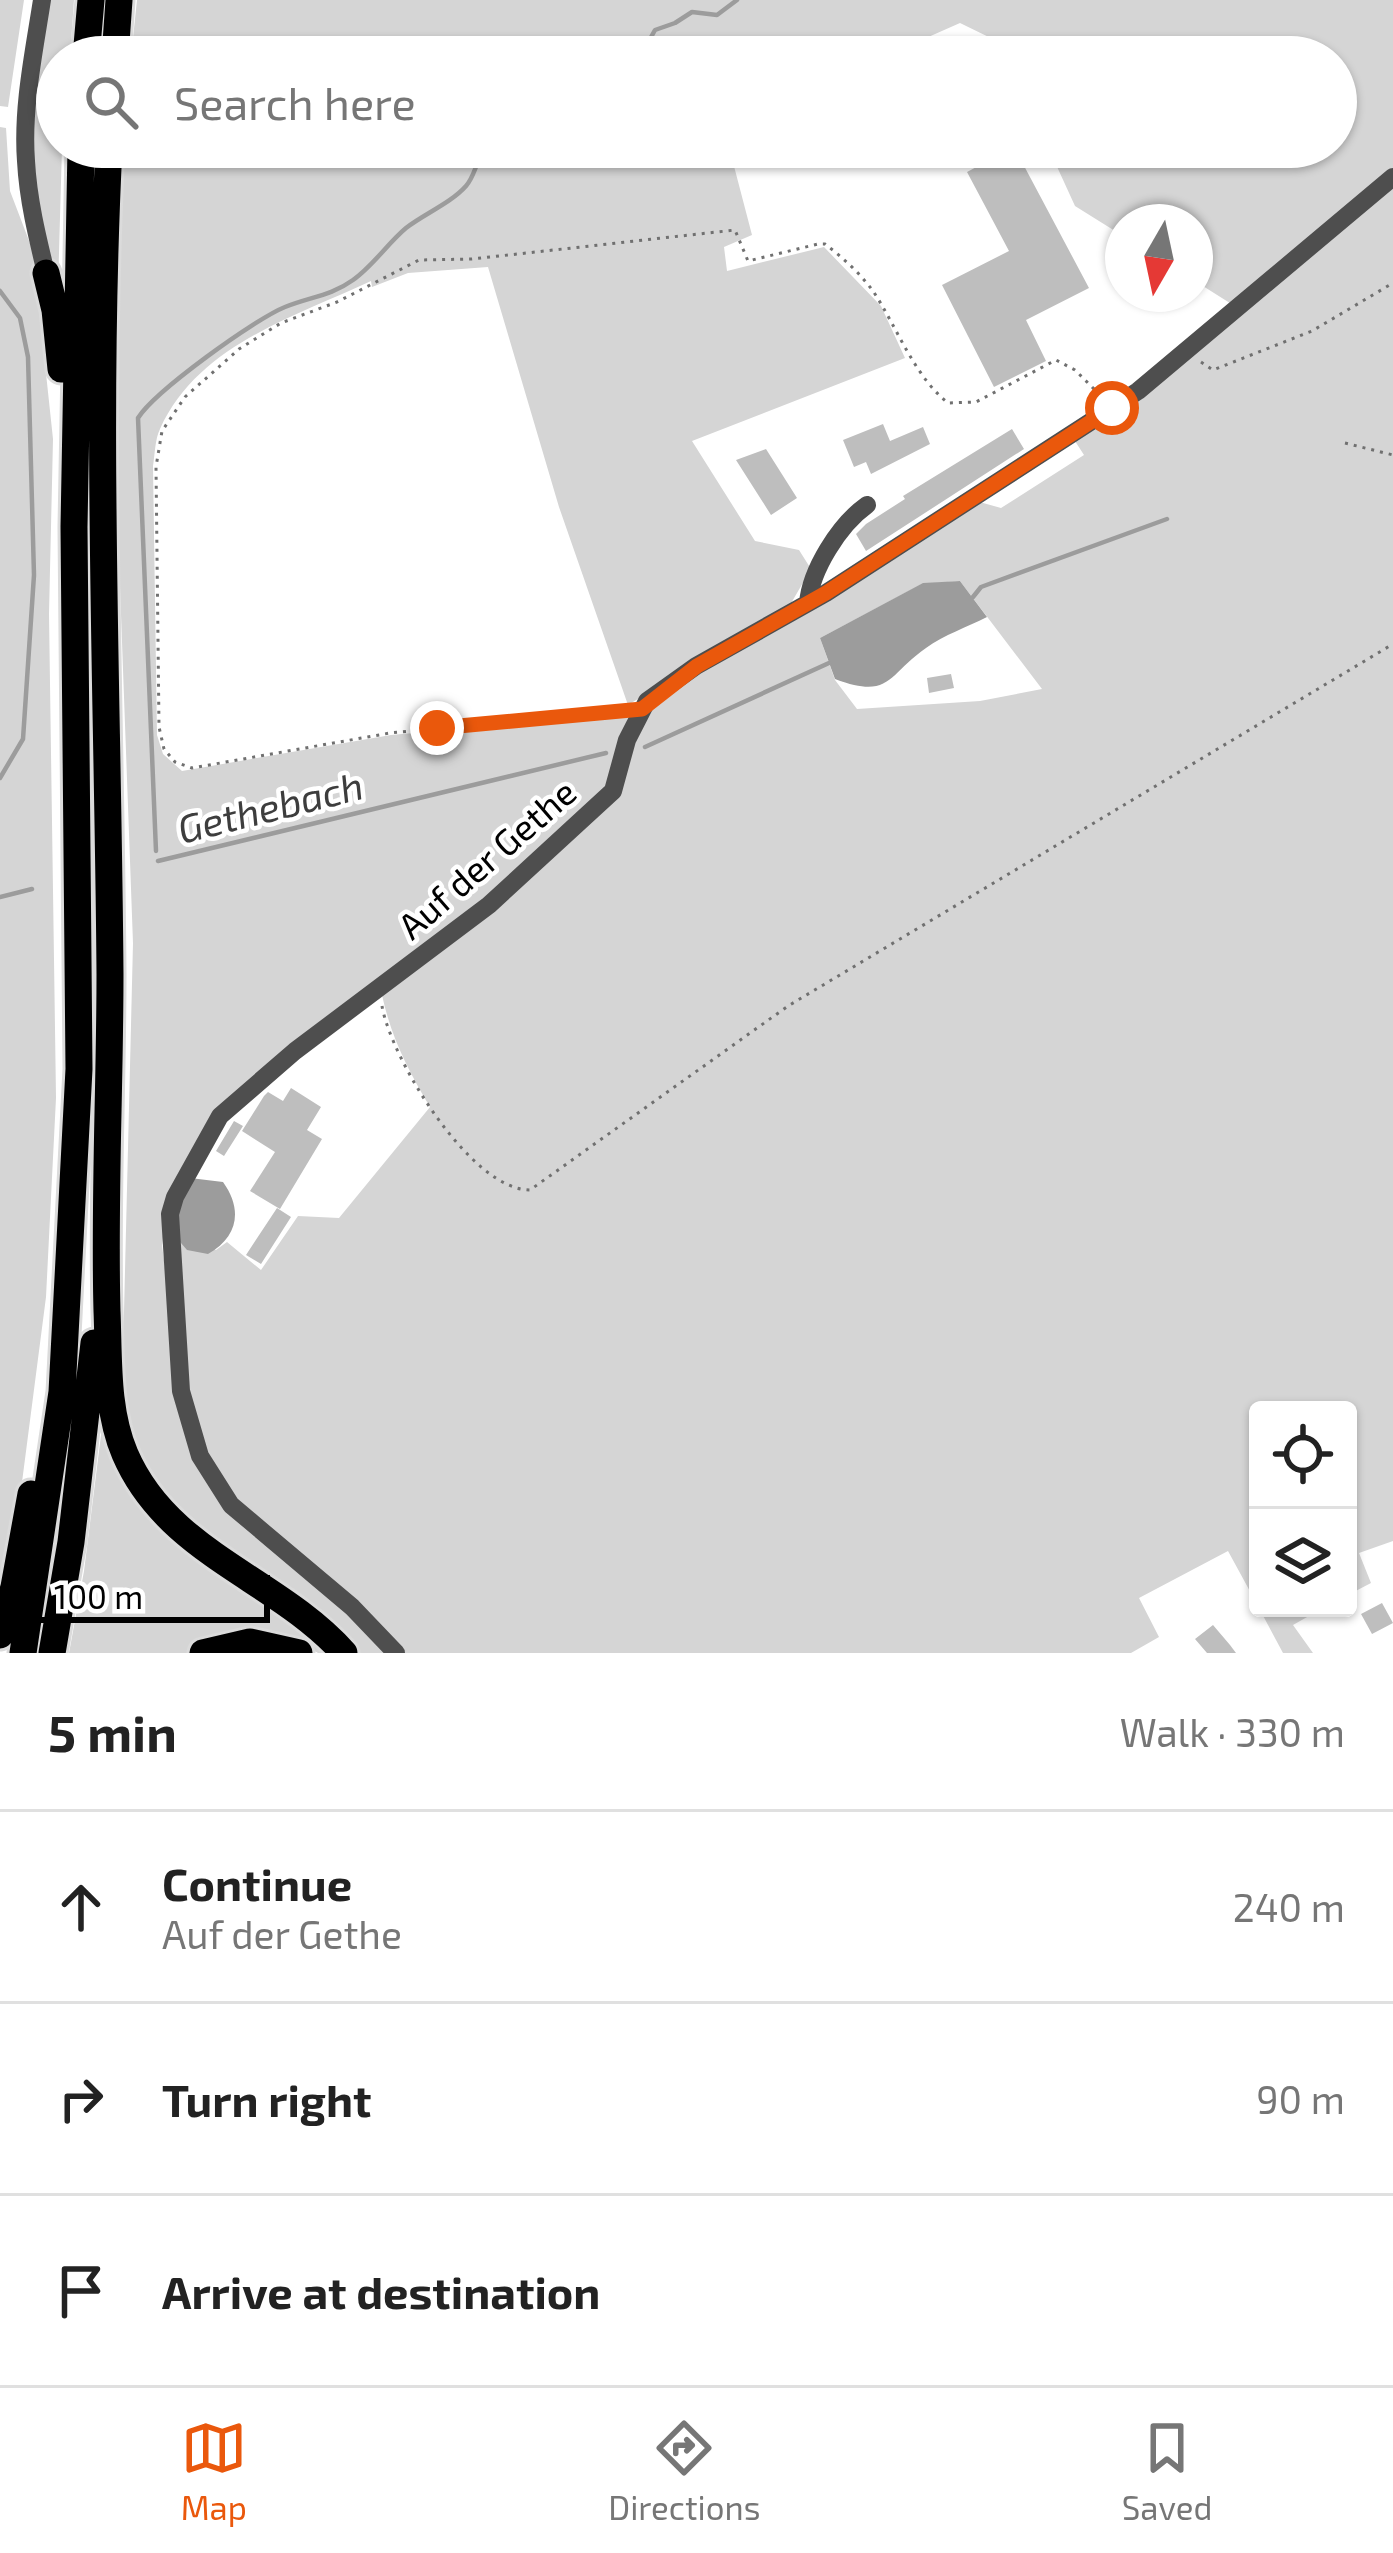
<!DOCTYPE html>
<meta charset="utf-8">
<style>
:root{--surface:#fff;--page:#f2f2f2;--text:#222;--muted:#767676;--line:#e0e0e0;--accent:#ea580c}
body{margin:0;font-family:"Exo 2",sans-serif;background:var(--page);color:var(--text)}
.controls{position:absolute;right:36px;bottom:36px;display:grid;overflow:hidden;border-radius:12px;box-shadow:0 3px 9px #0004}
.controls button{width:108px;height:108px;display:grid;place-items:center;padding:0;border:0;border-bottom:3px solid var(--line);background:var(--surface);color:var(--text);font:60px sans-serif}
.compass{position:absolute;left:1105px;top:204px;width:108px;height:108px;border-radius:50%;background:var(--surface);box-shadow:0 3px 9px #0004;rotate:189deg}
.scale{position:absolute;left:36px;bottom:30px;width:234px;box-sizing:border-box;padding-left:12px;border:6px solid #000;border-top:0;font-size:33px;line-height:42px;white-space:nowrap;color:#000;-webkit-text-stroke:9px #fff;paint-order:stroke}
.stop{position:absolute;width:36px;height:36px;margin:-27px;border:9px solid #ea580c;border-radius:50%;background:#fff}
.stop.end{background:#ea580c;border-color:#fff;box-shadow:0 3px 12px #0008}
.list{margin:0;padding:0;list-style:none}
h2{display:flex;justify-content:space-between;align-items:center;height:156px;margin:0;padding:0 48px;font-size:51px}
h2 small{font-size:39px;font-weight:400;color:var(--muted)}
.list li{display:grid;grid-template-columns:78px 1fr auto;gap:36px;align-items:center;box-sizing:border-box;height:192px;padding:0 48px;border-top:3px solid var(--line)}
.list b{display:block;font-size:45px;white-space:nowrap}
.list p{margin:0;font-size:39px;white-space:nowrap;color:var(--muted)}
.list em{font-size:39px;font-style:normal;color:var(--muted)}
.icon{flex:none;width:66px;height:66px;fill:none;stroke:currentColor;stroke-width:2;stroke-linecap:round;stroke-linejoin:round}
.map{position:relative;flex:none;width:1393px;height:1653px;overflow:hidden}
.search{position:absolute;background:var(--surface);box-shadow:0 3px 9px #0004;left:36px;right:36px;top:36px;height:132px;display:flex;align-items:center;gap:30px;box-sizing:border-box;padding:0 42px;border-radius:66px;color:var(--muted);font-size:45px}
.sheet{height:732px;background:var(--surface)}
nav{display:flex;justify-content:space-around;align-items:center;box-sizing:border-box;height:168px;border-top:3px solid var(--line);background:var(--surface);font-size:33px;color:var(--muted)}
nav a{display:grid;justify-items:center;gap:6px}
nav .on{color:var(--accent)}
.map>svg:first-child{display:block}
.green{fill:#d5d5d5;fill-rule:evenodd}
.water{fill:#9c9c9c}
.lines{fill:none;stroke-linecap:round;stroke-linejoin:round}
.stream{stroke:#9c9c9c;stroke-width:4.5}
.building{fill:#bebebe}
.highway-casing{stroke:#dbdbdb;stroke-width:33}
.path{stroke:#707070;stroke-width:3;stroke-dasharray:3 6;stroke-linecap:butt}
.minor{stroke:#4e4e4e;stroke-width:18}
.highway{stroke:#000;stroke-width:27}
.route{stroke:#ea580c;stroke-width:15}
.labels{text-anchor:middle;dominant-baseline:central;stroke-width:9;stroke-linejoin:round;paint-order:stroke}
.street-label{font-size:36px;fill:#000;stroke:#fff}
.water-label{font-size:39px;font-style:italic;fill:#3d3d3d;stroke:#fff}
</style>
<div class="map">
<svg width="1393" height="1653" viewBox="0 0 1393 1653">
<rect width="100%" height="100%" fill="#fff"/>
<path class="green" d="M 0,0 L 24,0 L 8,107 L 0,106 Z
M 48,0 L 74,0 L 70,57 L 57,57 L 57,147 L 62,147 L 58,288 L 40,231 L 31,128 Z
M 137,0 L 1393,0 L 1393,170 L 1233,305 L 1195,281 L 1195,222 L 1123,222 L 1123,236 L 1075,206 L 1048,147 L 1336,147 L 1336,57 L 1007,57 L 1001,43 L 960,23 L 883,57 L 131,57 Z
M 0,127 L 6,128 L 10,191 L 36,259 L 50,343 L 42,336 L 53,439 L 49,614 L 56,1098 L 46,1297 L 18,1513 L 0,1591 Z
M 124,147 L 729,147 L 752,235 L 724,247 L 727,271 L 824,247 L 881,306 L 905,358 L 692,441 L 755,541 L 799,550 L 811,569 L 790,605 L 628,705 L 559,507 L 488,267 L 408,273 L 372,287 L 371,281 C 294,317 198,345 160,429 C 155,439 155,454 153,466 L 157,735 L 163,754 L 182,771 L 391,735 L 629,714 L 612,782 L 506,884 L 255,1081 L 168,1202 L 162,1245 L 168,1292 L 175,1236 L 216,1250 L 227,1242 L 261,1270 L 298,1216 L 339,1218 L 430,1107 C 408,1070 391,1037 382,995 L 620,793 L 632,740 L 651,703 L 976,501 L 1001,508 L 1084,455 L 1073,438 L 1393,186 L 1393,1541 L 1359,1553 L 1371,1583 L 1348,1595 L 1348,1410 L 1258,1410 L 1258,1606 L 1228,1551 L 1139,1598 L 1159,1637 L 1131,1653 L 359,1653 L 156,1491 L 131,1444 L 122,1394 L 133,943 L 113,396 ZM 960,581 L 1042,689 L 980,701 L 857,709 L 835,680 L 820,638 L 922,584 Z
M 105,1403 L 116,1453 L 336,1653 L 318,1653 L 303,1645 L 192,1653 L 69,1653 L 84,1571 Z
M 1259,1608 L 1323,1608 L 1293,1625 L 1313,1653 L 1283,1653 Z"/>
<path class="water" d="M 960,581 L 987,617 C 967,627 944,635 926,648 C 887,675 891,700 835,679 L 820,638 L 923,583 Z
M 190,1178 L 223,1182 C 243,1210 238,1237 208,1254 L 187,1250 L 175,1236 L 177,1201 Z"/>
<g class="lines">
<path class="stream" d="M 640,57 L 655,30 L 675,23 L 692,12 L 717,15 L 737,0
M 0,291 L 20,318 L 28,357 L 34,575 L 23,739 L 0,778
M 973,597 L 981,587 L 1167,519
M 645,747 L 829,663
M 156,851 L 138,418 C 155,391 255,319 285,307 C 309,297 331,296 353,280 C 373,266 387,244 406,228 C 424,214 451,203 466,186 C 477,173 475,158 489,147
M 158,861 L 606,753
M 0,897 L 32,889"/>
</g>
<path class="building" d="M 1014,147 L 1089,288 L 1026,320 L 1046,361 L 994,387 L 942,285 L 1009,251 L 967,172 Z
M 883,424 L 890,441 L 923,427 L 930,444 L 871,474 L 866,462 L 854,467 L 843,440 Z
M 1012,429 L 1024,449 L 866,551 L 856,534 L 866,524 L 905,499 L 903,496 Z
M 766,449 L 797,498 L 771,515 L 736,460 Z
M 951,674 L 954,688 L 929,693 L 927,678 Z
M 291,1088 L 321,1107 L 307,1130 L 322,1139 L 280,1209 L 250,1191 L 275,1152 L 242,1131 L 264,1096 L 268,1092 L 283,1101 Z
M 234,1121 L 243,1126 L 224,1156 L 216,1151 Z
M 277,1208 L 291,1217 L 261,1264 L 246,1255 Z
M 1382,1603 L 1393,1623 L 1372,1634 L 1361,1614 Z
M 1213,1625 L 1230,1645 L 1236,1653 L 1207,1653 L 1195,1639 Z"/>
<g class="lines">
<g class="highway-casing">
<path id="highway" d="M 86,57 L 91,0
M 115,57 L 119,0
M 109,147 C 95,423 108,698 110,974 C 110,1087 104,1198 107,1311 C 109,1358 106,1410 125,1454 C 168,1554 277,1578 344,1653
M 46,273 L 55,310 L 61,369
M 0,1635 L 14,1587 L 31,1494
M 23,1653 L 62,1392 L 79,1069 L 74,527 L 81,147
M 52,1653 L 71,1542 L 94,1343
M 203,1653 L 250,1642 L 299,1653"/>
</g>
<path class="path" d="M 1201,362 L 1213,370 L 1312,331 L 1393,283
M 1345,443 L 1393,455
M 621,711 L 390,733 L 192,768 L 175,762 L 164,749 L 159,727 L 156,467 L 162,431 L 185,397 L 239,349 L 281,323 L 337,302 L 419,260 L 472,259 L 735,230 L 748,261 L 818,244 L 825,244 C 842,257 860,273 873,291 C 897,327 914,376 948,403 L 976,402 L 1056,360 L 1075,370 L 1099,394
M 382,1006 C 391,1059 471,1190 530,1190 L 788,1006 L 1393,644"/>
<path class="minor" d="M 42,0 C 34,52 22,108 26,161 C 28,199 37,236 46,273
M 808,603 C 811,570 839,525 867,505
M 396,1653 L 352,1607 L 231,1505 L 200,1456 L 181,1391 L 170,1214 L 175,1197 L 220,1116 L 295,1051 L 489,905 L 613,791 L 627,740 L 647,701 L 696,666 L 826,593 L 1138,391 L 1393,177"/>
<use href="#highway" class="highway"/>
</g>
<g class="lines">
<path class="route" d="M 437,728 L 642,709 L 697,666 L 826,593 L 1112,408"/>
</g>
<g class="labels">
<g class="street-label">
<text transform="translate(486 858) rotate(-41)">Auf der Gethe</text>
</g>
<g class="water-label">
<text transform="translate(270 806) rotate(-14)">Gethebach</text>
</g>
</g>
</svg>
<div class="controls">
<button><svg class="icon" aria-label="locate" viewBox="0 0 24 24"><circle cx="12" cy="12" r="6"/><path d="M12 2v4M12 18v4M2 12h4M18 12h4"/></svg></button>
<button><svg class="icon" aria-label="layers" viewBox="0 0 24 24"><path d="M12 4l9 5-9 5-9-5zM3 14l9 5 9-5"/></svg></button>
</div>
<svg class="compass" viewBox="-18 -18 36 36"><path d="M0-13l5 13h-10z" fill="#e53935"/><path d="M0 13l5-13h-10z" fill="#767676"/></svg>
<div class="scale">100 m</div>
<div class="stop" style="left:1112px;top:408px"></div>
<div class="stop end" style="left:437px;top:728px"></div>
<div class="search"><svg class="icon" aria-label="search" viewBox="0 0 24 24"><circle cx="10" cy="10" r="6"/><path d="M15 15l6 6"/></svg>Search here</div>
</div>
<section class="sheet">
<h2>5 min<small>Walk · 330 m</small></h2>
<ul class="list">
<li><svg class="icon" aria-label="ahead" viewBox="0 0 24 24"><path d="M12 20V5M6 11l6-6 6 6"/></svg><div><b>Continue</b><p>Auf der Gethe</p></div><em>240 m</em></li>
<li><svg class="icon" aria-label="right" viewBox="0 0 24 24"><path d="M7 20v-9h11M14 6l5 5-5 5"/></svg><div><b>Turn right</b></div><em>90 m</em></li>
<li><svg class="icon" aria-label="arrive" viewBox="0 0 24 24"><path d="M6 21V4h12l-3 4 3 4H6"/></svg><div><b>Arrive at destination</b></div></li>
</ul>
</section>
<nav>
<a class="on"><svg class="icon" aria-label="map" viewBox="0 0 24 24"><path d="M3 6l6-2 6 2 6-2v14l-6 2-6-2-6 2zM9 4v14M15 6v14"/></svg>Map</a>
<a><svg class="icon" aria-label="directions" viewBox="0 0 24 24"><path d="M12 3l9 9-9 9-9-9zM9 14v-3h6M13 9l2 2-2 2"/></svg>Directions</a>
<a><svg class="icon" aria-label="saved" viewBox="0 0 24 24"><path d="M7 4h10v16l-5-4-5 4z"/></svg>Saved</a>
</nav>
